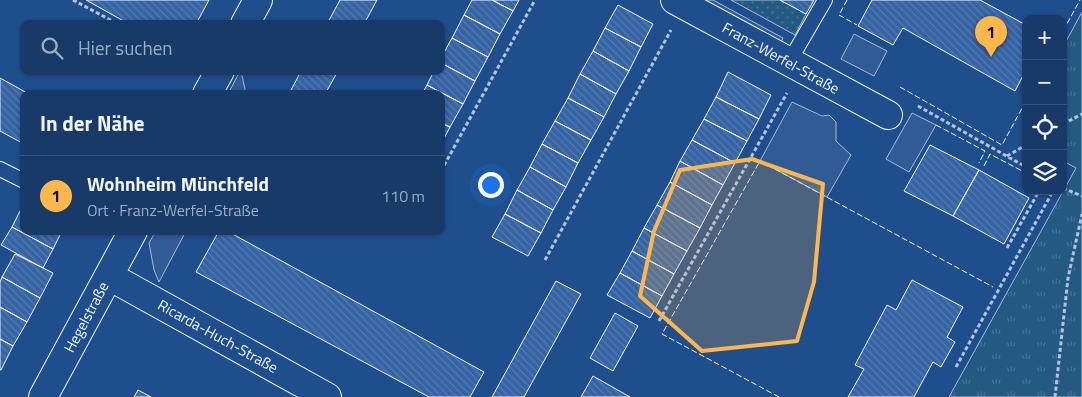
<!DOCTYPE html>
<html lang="de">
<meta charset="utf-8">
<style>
:root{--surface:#173a69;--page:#20416f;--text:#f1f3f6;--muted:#9eadc0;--line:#36547d;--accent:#ffb74d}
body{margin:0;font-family:"Titillium Web",sans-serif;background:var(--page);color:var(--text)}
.controls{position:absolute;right:15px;top:15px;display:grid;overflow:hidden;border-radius:10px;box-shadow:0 1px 4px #0004}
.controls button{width:45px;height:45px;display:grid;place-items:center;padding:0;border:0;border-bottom:1px solid var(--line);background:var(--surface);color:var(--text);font:25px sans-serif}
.you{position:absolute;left:490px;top:184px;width:18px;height:18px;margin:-12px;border:4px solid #fff;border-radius:50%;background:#1a73e8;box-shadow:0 0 0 8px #1a73e833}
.badge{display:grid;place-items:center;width:32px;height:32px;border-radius:50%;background:var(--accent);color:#111;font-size:16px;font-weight:700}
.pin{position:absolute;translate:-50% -41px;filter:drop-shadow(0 1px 2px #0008)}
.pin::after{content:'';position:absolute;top:26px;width:18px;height:15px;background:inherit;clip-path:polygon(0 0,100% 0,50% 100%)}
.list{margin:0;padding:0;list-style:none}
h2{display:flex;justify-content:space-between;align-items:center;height:65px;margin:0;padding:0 20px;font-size:21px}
h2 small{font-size:16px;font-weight:400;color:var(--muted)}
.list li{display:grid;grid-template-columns:32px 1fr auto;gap:15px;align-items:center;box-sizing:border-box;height:80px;padding:0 20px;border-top:1px solid var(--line)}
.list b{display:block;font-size:19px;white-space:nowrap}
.list p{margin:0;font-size:16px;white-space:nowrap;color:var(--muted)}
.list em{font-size:16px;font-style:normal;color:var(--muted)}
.icon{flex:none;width:28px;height:28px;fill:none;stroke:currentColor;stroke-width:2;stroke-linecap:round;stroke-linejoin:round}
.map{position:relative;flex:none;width:1082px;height:397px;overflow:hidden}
.search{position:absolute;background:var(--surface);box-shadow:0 1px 4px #0004;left:20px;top:20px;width:425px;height:55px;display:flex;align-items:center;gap:12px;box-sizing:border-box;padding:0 18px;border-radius:10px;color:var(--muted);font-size:19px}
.panel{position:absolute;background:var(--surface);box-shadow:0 1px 4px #0004;left:20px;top:90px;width:425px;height:145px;border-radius:10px}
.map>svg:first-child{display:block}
.grass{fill:url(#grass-dots);stroke:#a8bbd7}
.park{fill:url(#park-tufts);stroke:#a8bbd7}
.parking{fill:#305b95;stroke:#a8bbd7}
.building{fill:url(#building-back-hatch);stroke:#f2f6ff}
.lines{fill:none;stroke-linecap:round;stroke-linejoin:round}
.lane-casing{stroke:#f2f6ff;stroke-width:16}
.street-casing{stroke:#f2f6ff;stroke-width:30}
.path{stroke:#b3c4dc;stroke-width:3;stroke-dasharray:4 2.5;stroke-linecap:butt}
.lane{stroke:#1f4e8c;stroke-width:14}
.street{stroke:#1f4e8c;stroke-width:28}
.fence{stroke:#f2f6ff;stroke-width:1;stroke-dasharray:6 2.5;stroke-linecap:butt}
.marked{fill:#ffb74d;fill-opacity:0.2;stroke:#ffb74d;stroke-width:4;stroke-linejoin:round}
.labels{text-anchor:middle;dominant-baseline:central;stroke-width:4;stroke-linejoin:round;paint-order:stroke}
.street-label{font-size:15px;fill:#f2f6ff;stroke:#1f4e8c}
</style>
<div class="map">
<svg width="1082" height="397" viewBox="0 0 1082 397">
<defs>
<pattern id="grass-dots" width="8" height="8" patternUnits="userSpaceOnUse" patternTransform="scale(1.25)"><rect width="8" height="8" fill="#245a82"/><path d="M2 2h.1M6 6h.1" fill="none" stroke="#447295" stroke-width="1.8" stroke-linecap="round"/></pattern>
<pattern id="park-tufts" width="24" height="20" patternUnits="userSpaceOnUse" patternTransform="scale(1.25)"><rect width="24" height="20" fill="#245a82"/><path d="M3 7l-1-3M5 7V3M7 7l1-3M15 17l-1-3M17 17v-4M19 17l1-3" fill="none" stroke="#447295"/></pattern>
<pattern id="building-back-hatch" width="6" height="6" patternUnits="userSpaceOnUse" patternTransform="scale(1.25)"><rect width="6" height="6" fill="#3563a3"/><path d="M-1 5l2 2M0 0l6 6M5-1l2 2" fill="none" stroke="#537ab1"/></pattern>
</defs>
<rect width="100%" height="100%" fill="#1f4e8c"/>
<path class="grass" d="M 731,0 L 780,0 L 806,14 L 795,35 Z"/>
<path class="park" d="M 1082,12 L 1082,397 L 949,397 L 1076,168 L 1063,161 L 1063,47 Z"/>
<path class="parking" d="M 693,0 L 713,0 L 783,38 L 779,46 Z
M 854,34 L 887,51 L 874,76 L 841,59 Z
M 240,71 L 241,71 L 246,94 L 228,94 Z
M 792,102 L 822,116 L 829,115 L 836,122 L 836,141 L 851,155 L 827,197 L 760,161 Z
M 912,113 L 936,125 L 909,172 L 886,159 Z
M 156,231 L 186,231 L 159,282 L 154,270 L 149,243 Z"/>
<path class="building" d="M 86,0 L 209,0 L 196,24 L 129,24 Z
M 340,0 L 377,0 L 364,24 L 327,24 Z
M 472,0 L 492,0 L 513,11 L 500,34 L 464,15 Z
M 492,0 L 519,0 L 513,11 Z
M 780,0 L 814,0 L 806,14 Z
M 872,0 L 980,0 L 1026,25 L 1026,70 L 1015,91 L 903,28 L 893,45 L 858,26 Z
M 618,5 L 653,24 L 641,47 L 605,28 Z
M 464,15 L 500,34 L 488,57 L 452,38 Z
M 605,28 L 641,47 L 629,71 L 593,51 Z
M 452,38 L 488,57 L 475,81 L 441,63 L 441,58 Z
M 593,51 L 629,71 L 616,94 L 580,74 Z
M 441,63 L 475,81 L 463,104 L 427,85 L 434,71 L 441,71 Z
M 301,71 L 338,71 L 325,94 L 289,94 Z
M 728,72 L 771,95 L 759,119 L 716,97 Z
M 580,74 L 616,94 L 604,117 L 568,98 Z
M 0,78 L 29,94 L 24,94 L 24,144 L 0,131 Z
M 427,85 L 463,104 L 450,127 L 441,123 L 441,94 L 422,94 Z
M 716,97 L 759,119 L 747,141 L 704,119 Z
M 568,98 L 604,117 L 591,140 L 555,121 Z
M 704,119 L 747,141 L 735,163 L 692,140 Z
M 555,121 L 591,140 L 578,163 L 542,144 Z
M 441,123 L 450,127 L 441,144 Z
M 692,140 L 735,163 L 723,185 L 680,161 Z
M 542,144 L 578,163 L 566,187 L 530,167 Z
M 930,145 L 979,170 L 953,216 L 904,191 Z
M 680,161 L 723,185 L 712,205 L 670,182 Z
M 530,167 L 566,187 L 553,210 L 517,190 Z
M 979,170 L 1029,198 L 1004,244 L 953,216 Z
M 670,182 L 712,205 L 700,228 L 657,205 Z
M 517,190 L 553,210 L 541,233 L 505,214 Z
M 657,205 L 700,228 L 687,251 L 644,228 Z
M 21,209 L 24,211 L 24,231 L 62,231 L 53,249 L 12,227 Z
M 505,214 L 541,233 L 528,256 L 492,237 Z
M 12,227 L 53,249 L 43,268 L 1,245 Z
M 644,228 L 687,251 L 674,274 L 632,251 Z
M 219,231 L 227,231 L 484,372 L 470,397 L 429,397 L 196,272 Z
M 632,251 L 674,274 L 662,296 L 620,273 Z
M 15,254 L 53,273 L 40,298 L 2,277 Z
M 620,273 L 662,296 L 650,318 L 607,295 Z
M 2,277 L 40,298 L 27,322 L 0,307 L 0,282 Z
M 912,280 L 963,307 L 947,337 L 955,342 L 941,367 L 933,362 L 914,397 L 848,397 L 864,369 L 855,365 L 887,305 L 896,310 Z
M 556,281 L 581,294 L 524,397 L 492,397 Z
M 0,307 L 27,322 L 13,346 L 0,339 Z
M 615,313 L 638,326 L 613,371 L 590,358 Z
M 0,339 L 13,346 L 1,370 L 0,370 Z
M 593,376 L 630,397 L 581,397 Z
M 138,390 L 151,397 L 134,397 Z"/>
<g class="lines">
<g class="lane-casing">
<path id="lane" d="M 789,62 L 825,0
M 0,169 L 24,181"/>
</g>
<g class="street-casing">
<path id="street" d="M 675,0 L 888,115
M 245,24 L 258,0
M 207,94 L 220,71
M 109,276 L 327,397
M 43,397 L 133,231"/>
</g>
<path class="path" d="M 73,0 L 118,24
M 918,106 L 1026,167
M 1063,124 L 1082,114
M 1007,156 L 1026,145
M 441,171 L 535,0
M 1063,188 L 1082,196
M 1007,248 L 1039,191
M 545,260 L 671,30
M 659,321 L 787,93
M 956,367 L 1053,191
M 1055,397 L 1068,278 L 1082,214"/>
<use href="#lane" class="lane"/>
<use href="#street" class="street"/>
<path class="fence" d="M 847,0 L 839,15 L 857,25
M 1063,31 L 1080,0
M 900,87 L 1002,145 L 1026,101
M 936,125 L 985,151 L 979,163
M 984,166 L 990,154 L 1026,173
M 1024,191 L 1026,187
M 779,397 L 662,334 L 760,161 L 993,287"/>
</g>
<path class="marked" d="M 752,159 L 823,184 L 814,282 L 797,341 L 702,351 L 640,296 L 654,231 L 680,170 Z"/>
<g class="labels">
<g class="street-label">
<text transform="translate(781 58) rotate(29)">Franz-Werfel-Straße</text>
<text transform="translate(86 317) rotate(-62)">Hegelstraße</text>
<text transform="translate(218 336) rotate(29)">Ricarda-Huch-Straße</text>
</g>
</g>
</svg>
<div class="controls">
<button>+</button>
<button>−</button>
<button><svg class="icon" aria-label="locate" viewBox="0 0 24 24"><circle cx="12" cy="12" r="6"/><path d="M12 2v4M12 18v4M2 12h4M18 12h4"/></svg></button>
<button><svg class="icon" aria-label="layers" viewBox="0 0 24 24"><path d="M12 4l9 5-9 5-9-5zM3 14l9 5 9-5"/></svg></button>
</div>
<div class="you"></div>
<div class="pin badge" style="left:991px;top:57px">1</div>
<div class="search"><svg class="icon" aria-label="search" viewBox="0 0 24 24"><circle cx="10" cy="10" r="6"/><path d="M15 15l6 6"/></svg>Hier suchen</div>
<section class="panel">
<h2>In der Nähe<small></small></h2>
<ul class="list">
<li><span class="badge">1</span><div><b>Wohnheim Münchfeld</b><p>Ort · Franz-Werfel-Straße</p></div><em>110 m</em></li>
</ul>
</section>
</div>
